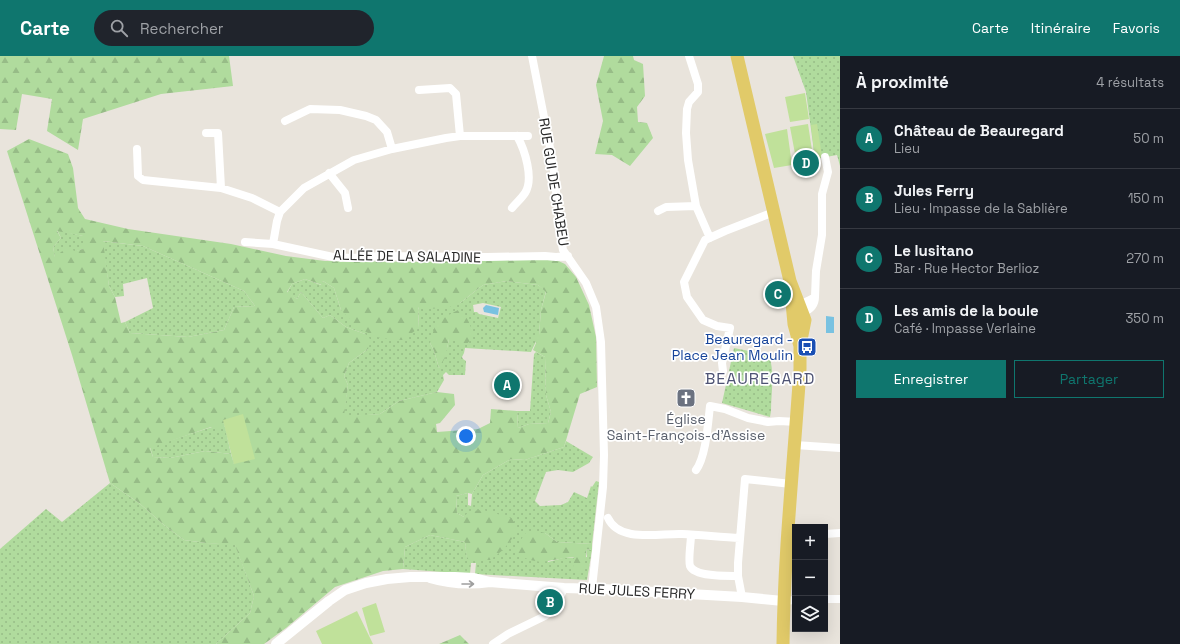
<!DOCTYPE html>
<html lang="fr">
<meta charset="utf-8">
<style>
:root{--surface:#171b24;--page:#20242c;--text:#f1f3f6;--muted:#9ea1a6;--line:#363941;--accent:#0f766e}
body{margin:0;font-family:"Space Grotesk",sans-serif;background:var(--page);color:var(--text)}
.controls{position:absolute;right:12px;bottom:12px;display:grid;overflow:hidden;border-radius:0px;box-shadow:0 4px 16px #0002}
.controls button{width:36px;height:36px;display:grid;place-items:center;padding:0;border:0;border-bottom:1px solid var(--line);background:var(--surface);color:var(--text);font:20px sans-serif}
.you{position:absolute;left:466px;top:380px;width:14px;height:14px;margin:-10px;border:3px solid #fff;border-radius:50%;background:#1a73e8;box-shadow:0 0 0 6px #1a73e833}
.badge{display:grid;place-items:center;width:26px;height:26px;border-radius:50%;background:var(--accent);color:#fff;font-size:13px;font-weight:700}
.pin{position:absolute;translate:-50% -50%;border:2px solid #fff;box-shadow:0 1px 4px #0006}
.list{margin:0;padding:0;list-style:none}
h2{display:flex;justify-content:space-between;align-items:center;height:52px;margin:0;padding:0 16px;font-size:17px}
h2 small{font-size:13px;font-weight:400;color:var(--muted)}
.list li{display:grid;grid-template-columns:26px 1fr auto;gap:12px;align-items:center;box-sizing:border-box;height:60px;padding:0 16px;border-top:1px solid var(--line)}
.list b{display:block;font-size:15px;white-space:nowrap}
.list p{margin:0;font-size:13px;white-space:nowrap;color:var(--muted)}
.list em{font-size:13px;font-style:normal;color:var(--muted)}
.actions{display:flex;gap:8px;padding:12px 16px}
.actions a{flex:1;padding:9px 0;border:1px solid var(--accent);border-radius:0px;text-align:center;font-size:14px;color:var(--accent)}
.actions .main{background:var(--accent);color:#fff}
.icon{flex:none;width:22px;height:22px;fill:none;stroke:currentColor;stroke-width:2;stroke-linecap:round;stroke-linejoin:round}
.map{position:relative;flex:none;width:840px;height:588px;overflow:hidden}
header{display:flex;align-items:center;gap:24px;box-sizing:border-box;height:56px;padding:0 20px;background:var(--accent);color:#fff}
header strong{font-size:19px}
nav{display:flex;gap:22px;margin-inline-start:auto;font-size:14px}
.search{width:280px;height:36px;background:var(--page);display:flex;align-items:center;gap:10px;box-sizing:border-box;padding:0 14px;border-radius:22px;color:var(--muted);font-size:15px}
main{display:flex}
aside{flex:1;background:var(--surface)}
.map>svg:first-child{display:block}
.grass{fill:url(#grass-dots);fill-rule:evenodd}
.forest{fill:url(#forest-firs);fill-rule:evenodd}
.pitch{fill:#c0e19a}
.water{fill:#79c2e1}
.lines{fill:none;stroke-linecap:round;stroke-linejoin:round}
.minor{stroke:#fff;stroke-width:8}
.tertiary{stroke:#fff;stroke-width:10}
.primary{stroke:#e1ca69;stroke-width:13}
.oneway{stroke:#9f9f9f}
.labels{text-anchor:middle;dominant-baseline:central;stroke-width:3.5;stroke-linejoin:round;paint-order:stroke}
.street-label{font-size:14px;fill:#292929;stroke:#fff}
.transit-label{font-size:14px;fill:#164399;stroke:#fff;text-anchor:end}
.worship-label{font-size:14px;fill:#5b616d;stroke:#fff}
.quarter-label{font-size:16px;letter-spacing:1px;fill:#4e5374;stroke:#fff}
</style>
<header>
<strong>Carte</strong>
<div class="search"><svg class="icon" aria-label="search" viewBox="0 0 24 24"><circle cx="10" cy="10" r="6"/><path d="M15 15l6 6"/></svg>Rechercher</div>
<nav><a>Carte</a><a>Itinéraire</a><a>Favoris</a></nav>
</header>
<main>
<div class="map">
<svg width="840" height="588" viewBox="0 0 840 588">
<defs>
<pattern id="grass-dots" width="8" height="8" patternUnits="userSpaceOnUse"><rect width="8" height="8" fill="#b0db9d"/><path d="M2 2h.1M6 6h.1" fill="none" stroke="#97bc87" stroke-width="1.8" stroke-linecap="round"/></pattern>
<pattern id="forest-firs" width="22" height="20" patternUnits="userSpaceOnUse"><rect width="22" height="20" fill="#b0db9d"/><path d="M5 1l3.5 6h-7zM16 11l3.5 6h-7z" fill="#97bc87"/></pattern>
</defs>
<rect width="100%" height="100%" fill="#e9e4dc"/>
<path class="grass" d="M 793,0 L 840,0 L 840,110 L 837,99 L 815,103 L 806,36 Z
M 57,174 L 83,180 L 83,193 L 55,202 L 53,191 L 61,182 Z
M 102,185 L 143,190 L 244,235 L 255,250 L 234,251 L 224,274 L 188,281 L 130,277 L 125,266 L 153,252 L 147,222 L 123,228 L 124,240 L 115,241 L 109,230 Z
M 305,223 L 321,229 L 323,225 L 334,232 L 341,254 L 419,272 L 418,254 L 419,251 L 460,247 L 483,229 L 507,225 L 538,229 L 546,235 L 541,254 L 539,279 L 531,296 L 465,292 L 464,297 L 462,301 L 463,303 L 466,305 L 465,319 L 449,319 L 446,316 L 443,319 L 444,324 L 437,336 L 399,345 L 380,358 L 343,361 L 348,329 L 344,320 L 349,307 L 368,293 L 365,278 L 346,271 L 330,259 L 323,262 L 301,236 L 297,243 L 287,237 L 292,228 ZM 483,247 L 501,251 L 498,262 L 479,258 L 477,256 L 474,256 L 473,249 ZM 472,272 L 449,283 L 447,292 L 439,312 L 434,295 L 430,287 Z
M 734,292 L 769,299 C 775,317 771,337 771,355 L 770,361 L 722,347 Z
M 536,296 L 545,301 L 546,339 L 551,356 L 548,367 L 529,368 L 518,372 L 517,355 L 530,355 L 534,298 Z
M 212,371 L 225,371 L 231,398 L 205,395 L 170,402 L 153,401 L 150,391 Z
M 566,385 L 593,401 L 589,407 L 573,416 L 558,414 L 546,416 L 535,445 L 540,450 L 561,449 L 568,446 L 574,436 L 587,442 L 591,430 L 592,431 L 596,425 L 599,426 L 592,488 L 557,486 L 545,477 L 548,506 L 563,502 L 587,501 L 586,493 L 592,494 L 587,524 L 475,518 L 476,507 L 471,507 L 470,518 L 403,513 L 405,491 L 430,479 L 465,486 L 467,503 L 464,461 L 457,457 L 456,440 L 468,437 L 468,449 L 471,450 L 472,438 L 483,419 L 511,403 L 525,404 L 564,391 Z
M 110,427 L 139,447 L 164,469 L 184,484 L 206,487 L 235,488 L 254,540 L 250,557 L 216,588 L 0,588 L 0,493 L 46,453 L 62,466 Z"/>
<path class="forest" d="M 0,0 L 229,0 L 233,30 L 161,38 L 83,63 L 78,94 L 47,75 L 52,43 L 22,38 L 16,74 L 0,73 Z
M 604,0 L 633,0 L 634,4 L 643,8 L 645,40 L 637,51 L 638,66 L 647,67 L 653,82 L 630,110 L 612,99 L 595,98 L 603,65 L 596,29 Z
M 29,83 L 68,98 L 73,112 L 78,152 L 85,163 L 128,173 L 231,188 L 286,200 L 325,205 L 421,206 L 554,203 L 565,208 L 576,221 L 589,249 L 596,281 L 597,331 L 580,338 L 564,391 L 525,404 L 511,403 L 483,419 L 472,438 L 468,437 L 456,440 L 457,457 L 464,461 L 469,455 L 483,454 L 512,462 L 518,475 L 503,494 L 490,504 L 467,503 L 465,486 L 430,479 L 405,491 L 403,513 L 383,515 L 335,531 L 286,572 L 264,588 L 216,588 L 250,557 L 254,540 L 235,489 L 206,487 L 184,484 L 164,469 L 139,447 L 110,427 L 72,299 L 7,95 ZM 57,175 L 83,180 L 83,193 L 75,195 L 66,192 L 55,201 L 53,191 L 61,182 ZM 103,185 L 143,190 L 244,235 L 255,250 L 234,251 L 224,274 L 188,281 L 130,277 L 125,266 L 121,267 L 115,241 L 109,230 ZM 305,223 L 322,229 L 323,225 L 334,232 L 341,254 L 359,273 L 380,282 L 402,284 L 419,272 L 418,254 L 419,251 L 425,253 L 447,252 L 460,247 L 483,229 L 507,225 L 538,229 L 546,236 L 541,254 L 539,279 L 535,279 L 536,287 L 533,294 L 545,301 L 546,339 L 551,356 L 548,367 L 529,368 L 518,372 L 517,355 L 491,353 L 490,367 L 478,373 L 437,376 L 436,368 L 440,367 L 455,349 L 454,338 L 437,336 L 399,345 L 380,358 L 344,360 L 348,329 L 344,320 L 349,307 L 368,293 L 371,284 L 365,278 L 346,271 L 330,259 L 323,262 L 301,236 L 297,243 L 287,236 L 292,228 ZM 223,364 L 234,408 L 231,398 L 205,395 L 170,402 L 153,401 L 150,392 L 211,371 L 225,371 Z
M 458,254 C 468,260 471,269 473,281 L 466,289 L 449,283 L 445,302 L 439,312 L 434,295 L 430,287 L 436,266 Z
M 533,474 L 545,477 L 557,486 L 592,488 L 592,494 L 586,493 C 587,504 584,510 578,519 L 573,512 L 574,501 C 548,503 541,512 515,497 L 524,478 Z
M 460,579 L 469,588 L 439,588 Z"/>
<path class="pitch" d="M 805,37 L 809,63 L 790,66 L 785,41 Z
M 808,68 L 813,101 L 796,103 L 790,71 Z
M 817,68 L 822,101 L 815,103 L 811,69 Z
M 787,73 L 792,109 L 774,112 L 765,78 Z
M 243,358 L 255,403 L 234,408 L 223,364 Z
M 376,547 L 385,576 L 370,580 L 362,552 Z
M 357,555 L 373,588 L 322,588 L 316,575 Z"/>
<path class="water" d="M 486,249 L 499,252 L 498,259 L 484,256 L 483,252 Z
M 826,260 L 834,261 L 834,277 L 826,277 Z"/>
<g class="lines">
<path class="minor" d="M 532,0 L 553,107 L 561,182 L 563,194 L 586,227 L 596,251 L 601,286 L 604,399 L 603,431 L 592,532
M 689,0 L 698,28 L 698,36 L 689,46 L 687,53 L 686,77 L 688,104 L 696,150 L 710,182
M 419,34 L 450,32 L 456,38 L 460,80
M 285,65 L 310,53 L 340,54 L 366,60 L 376,64 L 387,76 L 392,93
M 206,77 L 218,77 L 221,132
M 137,93 L 138,120 L 143,124 L 221,132 L 252,142 L 280,156
M 329,117 L 345,137 L 348,152
M 512,152 C 516,147 521,143 525,137 C 534,123 525,94 517,80
M 658,155 L 666,151 L 696,150
M 245,186 L 273,188 L 333,201 L 352,202 L 381,200 L 487,201 L 545,200 L 556,201 L 568,200
M 273,188 L 277,165 L 280,156 L 304,132 L 354,104 L 392,93 L 446,82 L 460,80 L 528,80
M 815,241 L 816,215 L 822,179 L 822,138 L 828,116 L 825,101
M 799,249 L 810,244 L 815,241 C 815,250 810,254 802,257
M 723,315 L 722,307 L 730,272 L 717,270 L 703,264 L 687,241 L 684,226 L 705,184 L 725,175 L 774,156
M 795,389 L 840,392
M 696,414 C 706,401 708,367 710,350 L 725,353 L 748,362 L 768,366 L 779,365 L 797,366
M 608,462 C 619,487 660,477 682,478 C 701,479 721,481 740,482
M 825,478 L 840,477
M 691,479 C 691,486 688,504 690,510 C 695,521 728,520 738,520
M 742,541 L 738,520 L 738,507 L 745,423 L 791,428
M 825,543 L 840,543
M 783,545 L 795,544
M 493,588 L 508,578 L 545,560 L 555,552 L 564,532"/>
<path class="tertiary" d="M 490,526 L 564,532 L 602,533 L 742,541 L 783,545
M 276,588 L 329,545 L 345,534 L 366,527 L 387,523 L 410,521 L 455,521 L 474,522 L 490,526 C 469,529 450,528 430,522"/>
<path class="primary" d="M 737,0 L 790,225 L 805,264 L 800,289
M 783,588 C 784,496 794,405 800,313 L 800,290 L 794,268 L 790,225"/>
</g>
<defs><path id="oneway-shaft" d="M-6 0H5M1.5-3L5.5 0L1.5 3" fill="none" stroke-width="1.6" stroke-linecap="round" stroke-linejoin="round"/></defs>
<use class="oneway" href="#oneway-shaft" transform="translate(468 528)"/>
<defs>
<g id="bus-square" transform="scale(1)"><rect x="-9" y="-9" width="18" height="18" rx="4" fill="#1a4fb4" stroke="#fff"/><path d="M-5-6H5V4H4V6H2V4H-2V6H-4V4H-5ZM-3.5-4V0h7V-4ZM-3.5 1.2v1.5H-2V1.2ZM2 1.2v1.5H3.5V1.2Z" fill="#fff"/></g>
<g id="church-square" transform="scale(1)"><rect x="-9" y="-9" width="18" height="18" rx="4" fill="#6b7280" stroke="#fff"/><path d="M-1.2-6h2.4v3.5h3.3v2.4h-3.3V6h-2.4V-.1h-3.3v-2.4h3.3Z" fill="#fff"/></g>
</defs>
<g fill-rule="evenodd">
<use href="#bus-square" x="807" y="291"/>
<use href="#church-square" x="686" y="342"/>
</g>
<g class="labels">
<g class="street-label">
<text transform="translate(554 126) rotate(81)">RUE GUI DE CHABEU</text>
<text transform="translate(407 200) rotate(1)">ALLÉE DE LA SALADINE</text>
<text transform="translate(637 535) rotate(3)">RUE JULES FERRY</text>
</g>
<g class="transit-label">
<text x="793" y="283">Beauregard -<tspan x="793" dy="16">Place Jean Moulin</tspan></text>
</g>
<g class="worship-label">
<text x="686" y="363">Église<tspan x="686" dy="16">Saint-François-d'Assise</tspan></text>
</g>
<g class="quarter-label">
<text x="760" y="322">BEAUREGARD</text>
</g>
</g>
</svg>
<div class="controls">
<button>+</button>
<button>−</button>
<button><svg class="icon" aria-label="layers" viewBox="0 0 24 24"><path d="M12 4l9 5-9 5-9-5zM3 14l9 5 9-5"/></svg></button>
</div>
<div class="you"></div>
<div class="pin badge" style="left:507px;top:329px">A</div>
<div class="pin badge" style="left:550px;top:546px">B</div>
<div class="pin badge" style="left:778px;top:238px">C</div>
<div class="pin badge" style="left:806px;top:107px">D</div>
</div>
<aside>
<h2>À proximité<small>4 résultats</small></h2>
<ul class="list">
<li><span class="badge">A</span><div><b>Château de Beauregard</b><p>Lieu</p></div><em>50 m</em></li>
<li><span class="badge">B</span><div><b>Jules Ferry</b><p>Lieu · Impasse de la Sablière</p></div><em>150 m</em></li>
<li><span class="badge">C</span><div><b>Le lusitano</b><p>Bar · Rue Hector Berlioz</p></div><em>270 m</em></li>
<li><span class="badge">D</span><div><b>Les amis de la boule</b><p>Café · Impasse Verlaine</p></div><em>350 m</em></li>
</ul>
<div class="actions"><a class="main">Enregistrer</a><a>Partager</a></div>
</aside>
</main>
